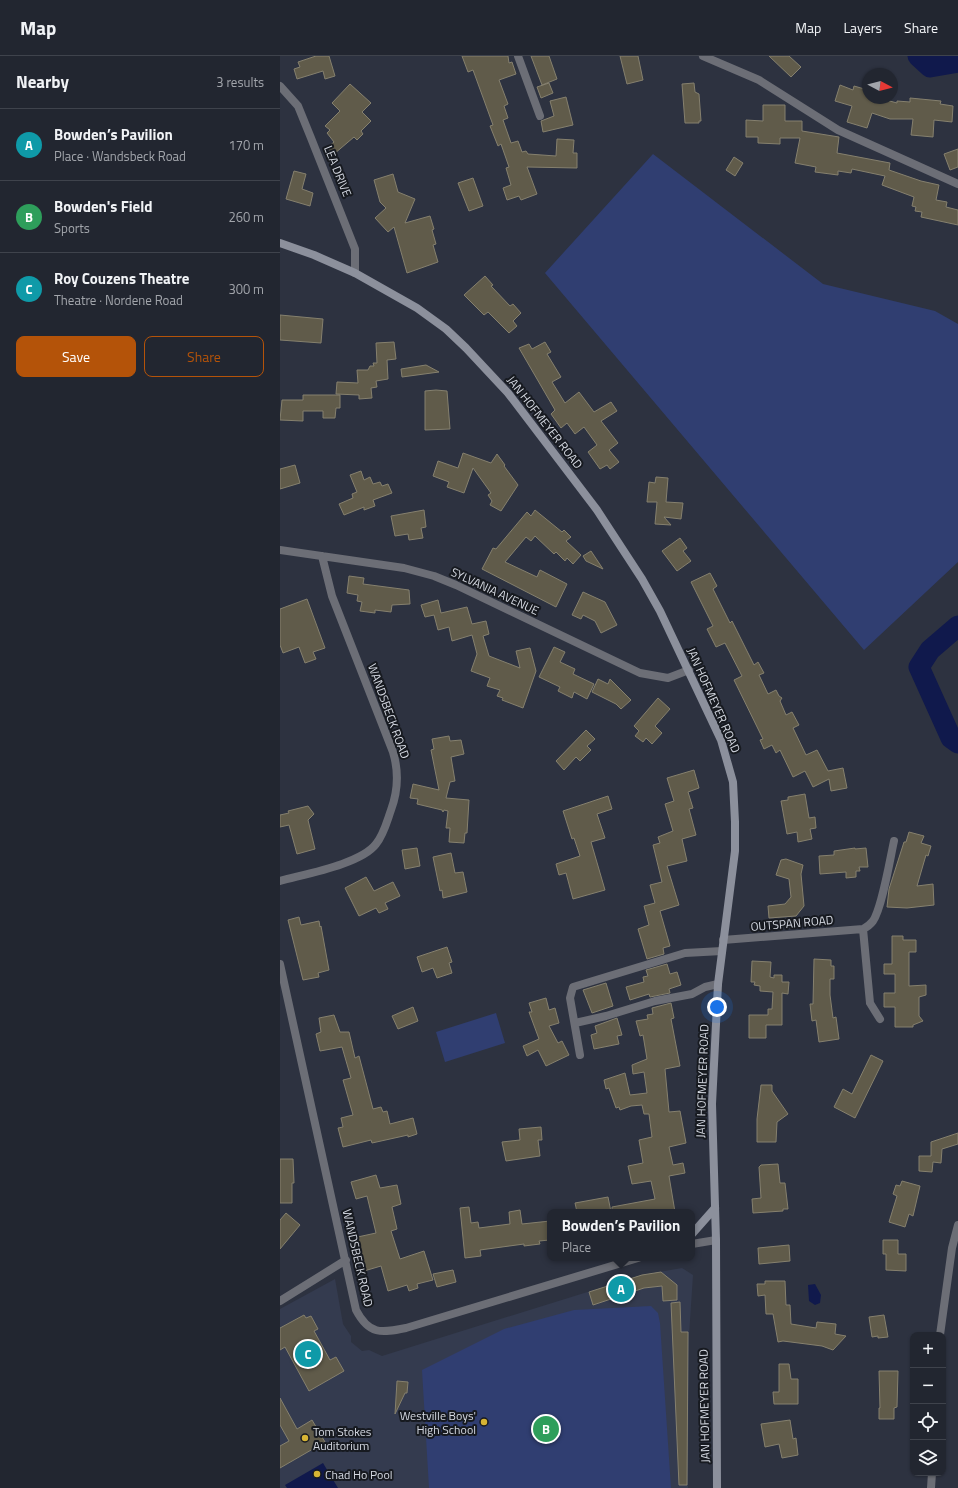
<!DOCTYPE html>
<meta charset="utf-8">
<style>
:root{--surface:#222630;--page:#2a2e38;--text:#f1f3f6;--muted:#a2a5ab;--line:#3f434c;--accent:#b45309}
body{margin:0;font-family:"Titillium Web",sans-serif;background:var(--page);color:var(--text)}
.controls{position:absolute;right:12px;bottom:12px;display:grid;overflow:hidden;border-radius:8px;box-shadow:0 1px 3px #0004}
.controls button{width:36px;height:36px;display:grid;place-items:center;padding:0;border:0;border-bottom:1px solid var(--line);background:var(--surface);color:var(--text);font:20px sans-serif}
.compass{position:absolute;left:582px;top:12px;width:36px;height:36px;border-radius:50%;background:var(--surface);box-shadow:0 1px 3px #0004;rotate:97deg}
.you{position:absolute;left:437px;top:951px;width:14px;height:14px;margin:-10px;border:3px solid #fff;border-radius:50%;background:#1a73e8;box-shadow:0 0 0 6px #1a73e833}
.badge{display:grid;place-items:center;width:26px;height:26px;border-radius:50%;background:var(--accent);color:#fff;font-size:13px;font-weight:700}
.pin{position:absolute;translate:-50% -50%;border:2px solid #fff;box-shadow:0 1px 4px #0006}
.popup{position:absolute;left:267px;top:1153px;width:148px;height:52px;box-sizing:border-box;display:grid;place-content:center;border-radius:8px;background:var(--surface);filter:drop-shadow(0 1px 3px #0005);font-size:13px;white-space:nowrap;color:var(--muted)}
.popup b{font-size:15px;color:var(--text)}
.popup::after{content:'';position:absolute;left:50%;top:100%;margin-left:-8px;border:8px solid transparent;border-top-color:var(--surface)}
.list{margin:0;padding:0;list-style:none}
h2{display:flex;justify-content:space-between;align-items:center;height:52px;margin:0;padding:0 16px;font-size:17px}
h2 small{font-size:13px;font-weight:400;color:var(--muted)}
.list li{display:grid;grid-template-columns:26px 1fr auto;gap:12px;align-items:center;box-sizing:border-box;height:72px;padding:0 16px;border-top:1px solid var(--line)}
.list b{display:block;font-size:15px;white-space:nowrap}
.list p{margin:0;font-size:13px;white-space:nowrap;color:var(--muted)}
.list em{font-size:13px;font-style:normal;color:var(--muted)}
.actions{display:flex;gap:8px;padding:12px 16px}
.actions a{flex:1;padding:9px 0;border:1px solid var(--accent);border-radius:8px;text-align:center;font-size:14px;color:var(--accent)}
.actions .main{background:var(--accent);color:#fff}
.icon{flex:none;width:22px;height:22px;fill:none;stroke:currentColor;stroke-width:2;stroke-linecap:round;stroke-linejoin:round}
.map{position:relative;flex:none;width:678px;height:1432px;overflow:hidden}
header{display:flex;align-items:center;gap:24px;box-sizing:border-box;height:56px;padding:0 20px;background:var(--surface);border-bottom:1px solid var(--line)}
header strong{font-size:19px}
nav{display:flex;gap:22px;margin-inline-start:auto;font-size:14px}
main{display:flex}
aside{flex:1;background:var(--surface)}
.map>svg:first-child{display:block}
.built{fill:#343b4f}
.green{fill:#303e71}
.water{fill:#10194c}
.lines{fill:none;stroke-linecap:round;stroke-linejoin:round}
.river{stroke:#10194c;stroke-width:21}
.building{fill:#605b4a;stroke:#85806e}
.street{stroke:#6c6e76;stroke-width:8}
.secondary{stroke:#8c909c;stroke-width:8}
.poi-dot{fill:#d7b434;stroke:#171a20;stroke-width:1.5}
.labels{text-anchor:middle;dominant-baseline:central;stroke-width:4;stroke-linejoin:round;paint-order:stroke}
.street-label{font-size:12px;fill:#d5d9e2;stroke:#171a20}
.poi-label{font-size:12px;fill:#d5d9e2;stroke:#171a20;text-anchor:start}
</style>
<header>
<strong>Map</strong>
<nav><a>Map</a><a>Layers</a><a>Share</a></nav>
</header>
<main>
<aside>
<h2>Nearby<small>3 results</small></h2>
<ul class="list">
<li><span class="badge" style="background:#0f9aa8">A</span><div><b>Bowden’s Pavilion</b><p>Place · Wandsbeck Road</p></div><em>170 m</em></li>
<li><span class="badge" style="background:#2e9e5b">B</span><div><b>Bowden's Field</b><p>Sports</p></div><em>260 m</em></li>
<li><span class="badge" style="background:#0f9aa8">C</span><div><b>Roy Couzens Theatre</b><p>Theatre · Nordene Road</p></div><em>300 m</em></li>
</ul>
<div class="actions"><a class="main">Save</a><a>Share</a></div>
</aside>
<div class="map">
<svg width="678" height="1432" viewBox="0 0 678 1432">
<rect width="100%" height="100%" fill="#2d3240"/>
<path class="built" d="M 402,1212 L 413,1219 L 409,1280 L 408,1432 L 0,1432 L 0,1253 L 55,1223 L 63,1268 L 71,1280 L 71,1286 L 82,1295 L 89,1294 L 102,1300 L 362,1219 Z"/>
<path class="green" d="M 373,98 L 543,228 L 655,255 L 678,268 L 678,506 L 584,594 L 265,217 Z
M 216,957 L 225,987 L 165,1006 L 156,976 Z
M 371,1250 L 378,1257 L 380,1267 L 391,1432 L 149,1432 L 142,1314 L 224,1273 L 294,1254 Z"/>
<path class="water" d="M 535,1228 L 541,1239 L 540,1247 L 535,1249 L 529,1245 L 528,1229 Z
M 43,1407 L 58,1432 L 7,1432 L 5,1429 Z"/>
<g class="lines">
<path class="river" d="M 638,0 L 650,11 L 678,6
M 678,570 L 650,594 L 639,611 L 671,682 L 678,687"/>
</g>
<path class="building" d="M 36,0 L 49,0 L 55,20 L 45,23 L 43,15 L 17,23 L 14,13 L 20,11 L 18,6 Z
M 182,0 L 228,0 L 229,7 L 232,6 L 236,18 L 219,24 L 228,48 L 224,50 L 228,62 L 223,64 L 231,87 L 238,85 L 242,96 L 246,95 L 248,98 L 276,100 L 277,83 L 294,84 L 293,97 L 297,97 L 297,112 L 247,111 L 257,138 L 241,144 L 239,140 L 227,144 L 223,132 L 231,129 L 226,112 L 229,111 L 221,88 L 218,90 L 210,70 L 213,69 L 193,14 L 188,16 Z
M 251,0 L 269,0 L 277,23 L 262,29 Z
M 340,0 L 358,0 L 363,24 L 347,28 Z
M 489,0 L 509,0 L 521,11 L 511,21 Z
M 269,27 L 273,37 L 261,42 L 257,31 Z
M 414,27 L 415,36 L 419,38 L 421,65 L 419,65 L 419,67 L 405,67 L 402,28 Z
M 70,28 L 91,47 L 82,56 L 91,65 L 81,75 L 83,78 L 77,84 L 74,81 L 54,98 L 47,92 L 54,86 L 47,77 L 50,74 L 45,70 L 60,55 L 52,47 Z
M 560,29 L 573,34 L 574,30 L 588,34 L 588,42 L 599,42 L 617,47 L 617,45 L 630,46 L 630,42 L 661,45 L 660,48 L 673,50 L 672,66 L 654,64 L 653,81 L 631,79 L 633,63 L 610,63 L 592,57 L 587,72 L 567,66 L 572,50 L 555,45 Z
M 286,41 L 293,69 L 263,76 L 261,65 L 274,60 L 270,45 Z
M 483,49 L 505,49 L 505,65 L 522,65 L 522,75 L 559,81 L 557,97 L 610,107 L 609,114 L 641,125 L 659,129 L 656,144 L 667,146 L 666,151 L 678,154 L 678,169 L 641,161 L 642,156 L 635,155 L 636,151 L 632,150 L 634,141 L 602,129 L 605,120 L 572,113 L 571,117 L 558,115 L 558,119 L 535,116 L 536,111 L 515,107 L 520,82 L 500,82 L 500,88 L 478,87 L 478,81 L 466,81 L 466,64 L 483,65 Z
M 678,93 L 678,111 L 670,114 L 664,98 Z
M 454,101 L 463,107 L 455,120 L 446,114 Z
M 14,115 L 26,118 L 22,133 L 33,137 L 30,150 L 6,143 Z
M 113,118 L 118,136 L 135,143 L 125,167 L 150,160 L 154,173 L 152,174 L 156,188 L 153,189 L 158,206 L 127,217 L 114,171 L 108,176 L 95,162 L 106,152 L 100,146 L 94,124 Z
M 193,122 L 203,150 L 189,155 L 178,127 Z
M 205,220 L 213,229 L 211,230 L 230,250 L 233,248 L 241,257 L 233,265 L 237,270 L 229,277 L 208,256 L 204,259 L 184,239 Z
M 0,259 L 43,263 L 41,287 L 0,284 Z
M 114,286 L 116,303 L 107,304 L 108,323 L 96,325 L 97,331 L 91,332 L 92,342 L 79,343 L 79,339 L 56,338 L 57,326 L 78,327 L 77,314 L 88,314 L 90,310 L 94,310 L 93,307 L 97,307 L 96,287 Z
M 265,286 L 271,296 L 267,298 L 281,321 L 272,326 L 285,347 L 299,336 L 314,356 L 331,346 L 337,355 L 321,365 L 338,387 L 329,394 L 339,406 L 330,413 L 327,409 L 320,413 L 308,396 L 317,389 L 304,371 L 295,378 L 287,367 L 281,372 L 271,358 L 275,354 L 239,292 L 249,288 L 252,293 Z
M 146,309 L 159,316 L 122,321 L 121,313 Z
M 156,334 L 167,335 L 170,373 L 145,374 L 145,335 Z
M 23,339 L 60,339 L 60,352 L 56,352 L 55,362 L 43,362 L 43,355 L 23,355 L 23,365 L 0,364 L 2,344 L 23,344 Z
M 183,397 L 211,407 L 217,398 L 225,409 L 224,410 L 238,429 L 221,455 L 210,449 L 212,445 L 208,439 L 211,437 L 193,412 L 184,437 L 167,431 L 169,426 L 153,420 L 158,405 L 178,412 Z
M 15,409 L 20,427 L 0,433 L 0,413 Z
M 81,415 L 84,424 L 90,421 L 93,428 L 100,426 L 102,430 L 108,428 L 112,437 L 93,444 L 95,450 L 84,454 L 84,451 L 64,459 L 59,448 L 73,442 L 72,438 L 77,436 L 70,419 Z
M 376,421 L 388,422 L 386,446 L 403,447 L 401,463 L 384,461 L 391,469 L 375,468 L 377,446 L 367,446 L 369,426 L 375,427 Z
M 144,454 L 146,471 L 141,472 L 143,482 L 129,484 L 128,478 L 115,480 L 111,460 Z
M 255,454 L 282,476 L 284,474 L 291,481 L 286,485 L 301,499 L 293,508 L 287,502 L 285,505 L 276,496 L 274,498 L 255,480 L 251,485 L 246,481 L 225,506 L 257,521 L 260,514 L 287,528 L 276,551 L 202,513 L 213,492 L 216,493 L 247,456 L 251,460 Z
M 400,482 L 407,492 L 403,495 L 411,505 L 397,515 L 382,495 Z
M 311,495 L 323,513 L 306,505 L 303,500 Z
M 430,517 L 437,530 L 433,533 L 450,567 L 452,565 L 474,609 L 478,606 L 484,617 L 479,619 L 488,638 L 496,634 L 499,640 L 502,642 L 500,645 L 506,659 L 512,656 L 519,669 L 513,672 L 526,699 L 537,694 L 548,715 L 563,712 L 567,732 L 551,735 L 549,723 L 533,731 L 525,715 L 513,721 L 500,694 L 496,697 L 492,689 L 484,693 L 480,684 L 483,683 L 454,624 L 462,620 L 445,587 L 436,591 L 427,573 L 433,570 L 411,526 Z
M 69,520 L 84,522 L 83,528 L 129,534 L 130,548 L 112,549 L 111,556 L 95,554 L 95,557 L 80,555 L 82,546 L 77,545 L 78,539 L 67,537 Z
M 303,536 L 325,546 L 337,569 L 321,577 L 315,565 L 303,559 L 301,563 L 292,559 Z
M 27,543 L 45,592 L 33,596 L 36,603 L 25,607 L 19,591 L 3,597 L 0,589 L 0,553 Z
M 158,544 L 161,557 L 187,551 L 192,568 L 206,565 L 209,578 L 203,580 L 209,600 L 240,612 L 236,595 L 250,592 L 256,615 L 243,652 L 222,644 L 223,642 L 217,640 L 220,634 L 207,630 L 210,622 L 191,615 L 197,598 L 192,579 L 172,585 L 169,571 L 158,574 L 154,559 L 145,561 L 141,549 Z
M 274,591 L 285,596 L 280,606 L 295,613 L 293,618 L 314,628 L 307,643 L 294,636 L 292,642 L 278,635 L 280,631 L 259,621 Z
M 318,623 L 328,628 L 330,623 L 351,644 L 341,653 L 336,648 L 312,636 Z
M 378,642 L 390,653 L 375,670 L 382,677 L 372,688 L 366,682 L 363,686 L 355,680 L 359,675 L 354,670 Z
M 306,674 L 315,683 L 307,690 L 311,694 L 300,705 L 296,701 L 284,714 L 276,705 Z
M 169,680 L 170,685 L 181,684 L 184,698 L 171,701 L 175,725 L 170,726 L 166,742 L 189,744 L 187,777 L 185,777 L 184,787 L 169,786 L 170,772 L 166,772 L 168,755 L 164,754 L 163,756 L 162,754 L 137,748 L 138,743 L 130,742 L 133,728 L 159,734 L 151,694 L 154,693 L 152,683 Z
M 414,714 L 419,732 L 408,736 L 413,752 L 409,753 L 416,779 L 402,783 L 407,805 L 387,810 L 399,849 L 380,855 L 390,890 L 383,892 L 384,898 L 367,903 L 358,873 L 369,869 L 364,850 L 375,847 L 370,829 L 382,826 L 373,789 L 380,787 L 378,781 L 393,775 L 385,748 L 394,745 L 387,722 Z
M 525,738 L 529,762 L 535,761 L 536,772 L 530,773 L 532,783 L 518,786 L 517,776 L 507,778 L 501,745 L 508,744 L 508,741 Z
M 328,740 L 332,753 L 317,758 L 325,782 L 311,786 L 325,834 L 293,843 L 286,817 L 279,819 L 276,808 L 300,800 L 294,782 L 292,783 L 283,755 Z
M 28,750 L 34,758 L 28,764 L 35,793 L 17,798 L 9,769 L 0,771 L 0,759 L 9,757 L 8,755 Z
M 629,776 L 644,780 L 641,787 L 651,790 L 648,800 L 646,799 L 637,830 L 653,828 L 654,849 L 627,852 L 607,851 L 609,833 L 624,786 L 626,786 Z
M 137,792 L 140,810 L 125,813 L 122,794 Z
M 575,792 L 575,793 L 586,792 L 588,811 L 579,811 L 580,815 L 576,815 L 576,821 L 566,822 L 566,816 L 540,818 L 539,800 L 554,799 L 554,795 Z
M 171,797 L 175,817 L 183,816 L 187,836 L 163,842 L 162,834 L 160,835 L 153,801 Z
M 506,803 L 523,809 L 521,818 L 524,850 L 516,860 L 489,862 L 488,850 L 505,848 L 511,841 L 509,823 L 496,819 L 501,804 Z
M 86,821 L 94,835 L 113,826 L 120,840 L 105,847 L 108,853 L 99,857 L 96,852 L 79,860 L 65,832 Z
M 19,861 L 21,869 L 39,865 L 40,871 L 41,870 L 49,914 L 38,917 L 39,921 L 23,924 L 8,864 Z
M 612,880 L 623,880 L 623,884 L 636,884 L 636,896 L 629,896 L 629,930 L 646,929 L 646,939 L 639,941 L 639,960 L 643,965 L 633,969 L 633,971 L 615,971 L 615,951 L 604,951 L 604,937 L 615,937 L 615,918 L 604,918 L 604,908 L 612,908 Z
M 167,891 L 172,906 L 169,907 L 172,917 L 157,922 L 153,912 L 142,916 L 137,901 Z
M 534,903 L 551,904 L 551,910 L 554,910 L 554,923 L 550,923 L 550,939 L 553,962 L 556,961 L 559,983 L 539,986 L 536,964 L 532,965 L 530,948 L 533,948 Z
M 472,905 L 491,906 L 490,921 L 494,922 L 494,919 L 502,919 L 502,926 L 509,926 L 508,938 L 502,937 L 502,969 L 486,969 L 486,982 L 469,982 L 469,959 L 488,959 L 488,953 L 492,953 L 493,936 L 480,935 L 480,930 L 474,929 L 475,926 L 471,926 Z
M 387,908 L 390,918 L 397,916 L 401,929 L 389,933 L 390,937 L 370,941 L 369,938 L 350,944 L 346,931 L 364,926 L 363,921 L 368,920 L 366,914 Z
M 326,927 L 333,950 L 312,957 L 303,934 Z
M 266,942 L 269,954 L 275,952 L 279,967 L 269,970 L 278,987 L 282,985 L 289,999 L 266,1010 L 258,994 L 247,1000 L 243,990 L 259,983 L 249,956 L 252,956 L 249,947 Z
M 391,947 L 394,962 L 391,963 L 400,1010 L 385,1013 L 389,1056 L 400,1055 L 406,1087 L 389,1091 L 393,1109 L 403,1107 L 405,1117 L 389,1120 L 395,1156 L 332,1156 L 332,1151 L 375,1143 L 371,1125 L 352,1128 L 348,1110 L 363,1107 L 359,1084 L 372,1081 L 369,1058 L 364,1058 L 362,1049 L 351,1050 L 340,1054 L 339,1051 L 336,1052 L 329,1032 L 326,1033 L 324,1024 L 345,1017 L 350,1039 L 367,1037 L 364,1016 L 353,1018 L 352,1009 L 367,1003 L 363,979 L 360,980 L 356,965 L 368,963 L 367,959 L 373,958 L 372,952 Z
M 133,951 L 138,965 L 118,973 L 112,960 Z
M 54,959 L 60,976 L 69,976 L 75,1002 L 79,1000 L 93,1053 L 101,1051 L 103,1056 L 107,1055 L 110,1068 L 133,1062 L 137,1078 L 128,1081 L 128,1079 L 92,1087 L 91,1084 L 63,1091 L 58,1072 L 63,1071 L 61,1062 L 73,1059 L 63,1024 L 71,1022 L 62,991 L 40,995 L 36,978 L 41,976 L 39,962 Z
M 337,962 L 342,979 L 337,980 L 339,988 L 314,993 L 311,979 L 317,977 L 315,970 Z
M 591,999 L 603,1005 L 575,1062 L 554,1051 L 563,1033 L 572,1038 Z
M 481,1029 L 492,1029 L 492,1035 L 508,1058 L 497,1066 L 496,1086 L 477,1086 L 477,1063 Z
M 261,1071 L 262,1084 L 258,1084 L 260,1100 L 226,1105 L 222,1086 L 240,1084 L 239,1073 Z
M 678,1077 L 678,1088 L 662,1093 L 661,1107 L 653,1106 L 652,1116 L 639,1115 L 639,1100 L 651,1100 L 651,1086 Z
M 0,1103 L 13,1103 L 14,1127 L 12,1127 L 12,1147 L 0,1147 Z
M 498,1108 L 500,1127 L 505,1127 L 508,1153 L 503,1153 L 503,1155 L 473,1157 L 472,1143 L 481,1142 L 479,1111 L 481,1109 Z
M 96,1119 L 100,1132 L 117,1129 L 121,1148 L 112,1151 L 117,1173 L 111,1175 L 120,1203 L 144,1195 L 153,1224 L 137,1228 L 138,1232 L 129,1235 L 127,1229 L 108,1235 L 101,1210 L 84,1215 L 78,1195 L 76,1196 L 73,1182 L 96,1177 L 87,1140 L 76,1143 L 71,1126 Z
M 622,1125 L 640,1130 L 633,1160 L 629,1158 L 625,1171 L 609,1166 L 617,1140 L 613,1138 L 616,1129 L 620,1130 Z
M 328,1141 L 331,1156 L 297,1156 L 295,1147 Z
M 189,1151 L 191,1167 L 198,1166 L 199,1172 L 230,1168 L 229,1156 L 240,1154 L 242,1168 L 270,1165 L 270,1184 L 259,1185 L 260,1188 L 244,1190 L 244,1188 L 200,1194 L 201,1200 L 185,1202 L 180,1152 Z
M 6,1157 L 20,1169 L 0,1193 L 0,1164 Z
M 603,1184 L 618,1184 L 618,1198 L 626,1198 L 626,1215 L 606,1214 L 606,1198 L 603,1198 Z
M 509,1189 L 510,1205 L 479,1208 L 478,1192 Z
M 173,1214 L 176,1226 L 157,1231 L 153,1218 Z
M 381,1216 L 397,1229 L 397,1244 L 383,1245 L 382,1230 L 364,1232 L 313,1249 L 309,1236 L 362,1219 Z
M 485,1225 L 505,1225 L 506,1249 L 510,1249 L 511,1268 L 536,1272 L 537,1266 L 556,1268 L 555,1278 L 566,1280 L 553,1294 L 542,1290 L 503,1285 L 498,1286 L 493,1258 L 486,1258 L 485,1239 L 478,1240 L 477,1228 L 485,1228 Z
M 400,1246 L 401,1276 L 408,1276 L 407,1429 L 399,1429 L 391,1247 Z
M 24,1259 L 26,1262 L 31,1260 L 38,1273 L 34,1275 L 50,1304 L 56,1301 L 64,1315 L 29,1335 L 5,1291 L 0,1294 L 0,1272 Z
M 604,1259 L 608,1281 L 598,1282 L 598,1280 L 592,1281 L 589,1261 Z
M 499,1308 L 509,1308 L 511,1323 L 518,1323 L 518,1348 L 494,1348 L 493,1336 L 499,1336 Z
M 599,1315 L 618,1315 L 617,1351 L 614,1352 L 614,1363 L 599,1363 L 599,1352 L 600,1352 Z
M 117,1325 L 128,1326 L 127,1337 L 125,1337 L 115,1358 Z
M 0,1342 L 17,1373 L 32,1364 L 45,1386 L 0,1412 L 0,1390 L 9,1385 L 0,1369 Z
M 510,1364 L 513,1383 L 516,1382 L 518,1399 L 502,1402 L 499,1388 L 485,1391 L 481,1368 Z"/>
<g class="lines">
<path class="street" d="M 238,0 L 260,60
M 423,0 L 479,24 L 558,74 L 678,128
M 0,30 L 18,50 L 31,82 L 75,193 L 75,217
M 0,494 L 124,512 L 154,520 L 176,529 L 360,617 L 388,622 L 409,614
M 0,825 C 25,818 81,808 96,788 C 104,778 107,765 111,754 C 118,735 119,716 113,696 L 52,540 L 42,500
M 583,873 L 590,947 L 600,963
M 443,884 L 583,873 C 587,871 590,869 593,865 C 602,852 610,803 614,785
M 0,908 L 76,1254 C 89,1279 101,1277 126,1272 L 358,1202
M 295,967 L 326,960 L 375,945 L 412,938 L 425,931 L 438,928
M 300,999 L 290,942 L 293,931 L 405,897 L 442,895
M 412,1188 L 436,1184
M 0,1245 L 66,1204
M 660,1279 L 672,1192 L 678,1169
M 651,1432 L 652,1417"/>
<path class="secondary" d="M 0,187 L 34,199 L 75,217 L 137,252 L 166,273 L 186,292 L 228,337 L 317,454 L 362,523 L 380,555 L 441,684 L 453,726 L 455,766 L 455,795 L 438,928 L 432,1048 L 436,1184 L 437,1432
M 412,1178 L 435,1152"/>
</g>
<g class="poi-dot">
<circle cx="204" cy="1366" r="4"/>
<circle cx="25" cy="1382" r="4"/>
<circle cx="37" cy="1418" r="4"/>
</g>
<g class="labels">
<g class="street-label">
<text transform="translate(58 115) rotate(68)">LEA DRIVE</text>
<text transform="translate(265 366) rotate(52)">JAN HOFMEYER ROAD</text>
<text transform="translate(215 535) rotate(25)">SYLVANIA AVENUE</text>
<text transform="translate(434 644) rotate(66)">JAN HOFMEYER ROAD</text>
<text transform="translate(109 655) rotate(70)">WANDSBECK ROAD</text>
<text transform="translate(512 867) rotate(-5)">OUTSPAN ROAD</text>
<text transform="translate(422 1025) rotate(-88)">JAN HOFMEYER ROAD</text>
<text transform="translate(78 1202) rotate(77)">WANDSBECK ROAD</text>
<text transform="translate(424 1350) rotate(-91)">JAN HOFMEYER ROAD</text>
</g>
<g class="poi-label">
<text x="196" y="1359" text-anchor="end">Westville Boys'<tspan x="196" dy="14">High School</tspan></text>
<text x="33" y="1375">Tom Stokes<tspan x="33" dy="14">Auditorium</tspan></text>
<text x="45" y="1418">Chad Ho Pool</text>
</g>
</g>
</svg>
<div class="controls">
<button>+</button>
<button>−</button>
<button><svg class="icon" aria-label="locate" viewBox="0 0 24 24"><circle cx="12" cy="12" r="6"/><path d="M12 2v4M12 18v4M2 12h4M18 12h4"/></svg></button>
<button><svg class="icon" aria-label="layers" viewBox="0 0 24 24"><path d="M12 4l9 5-9 5-9-5zM3 14l9 5 9-5"/></svg></button>
</div>
<svg class="compass" viewBox="-18 -18 36 36"><path d="M0-13l5 13h-10z" fill="#e53935"/><path d="M0 13l5-13h-10z" fill="#a2a5ab"/></svg>
<div class="you"></div>
<div class="pin badge" style="left:341px;top:1233px;background:#0f9aa8">A</div>
<div class="popup"><b>Bowden’s Pavilion</b>Place</div>
<div class="pin badge" style="left:266px;top:1373px;background:#2e9e5b">B</div>
<div class="pin badge" style="left:28px;top:1298px;background:#0f9aa8">C</div>
</div>
</main>
